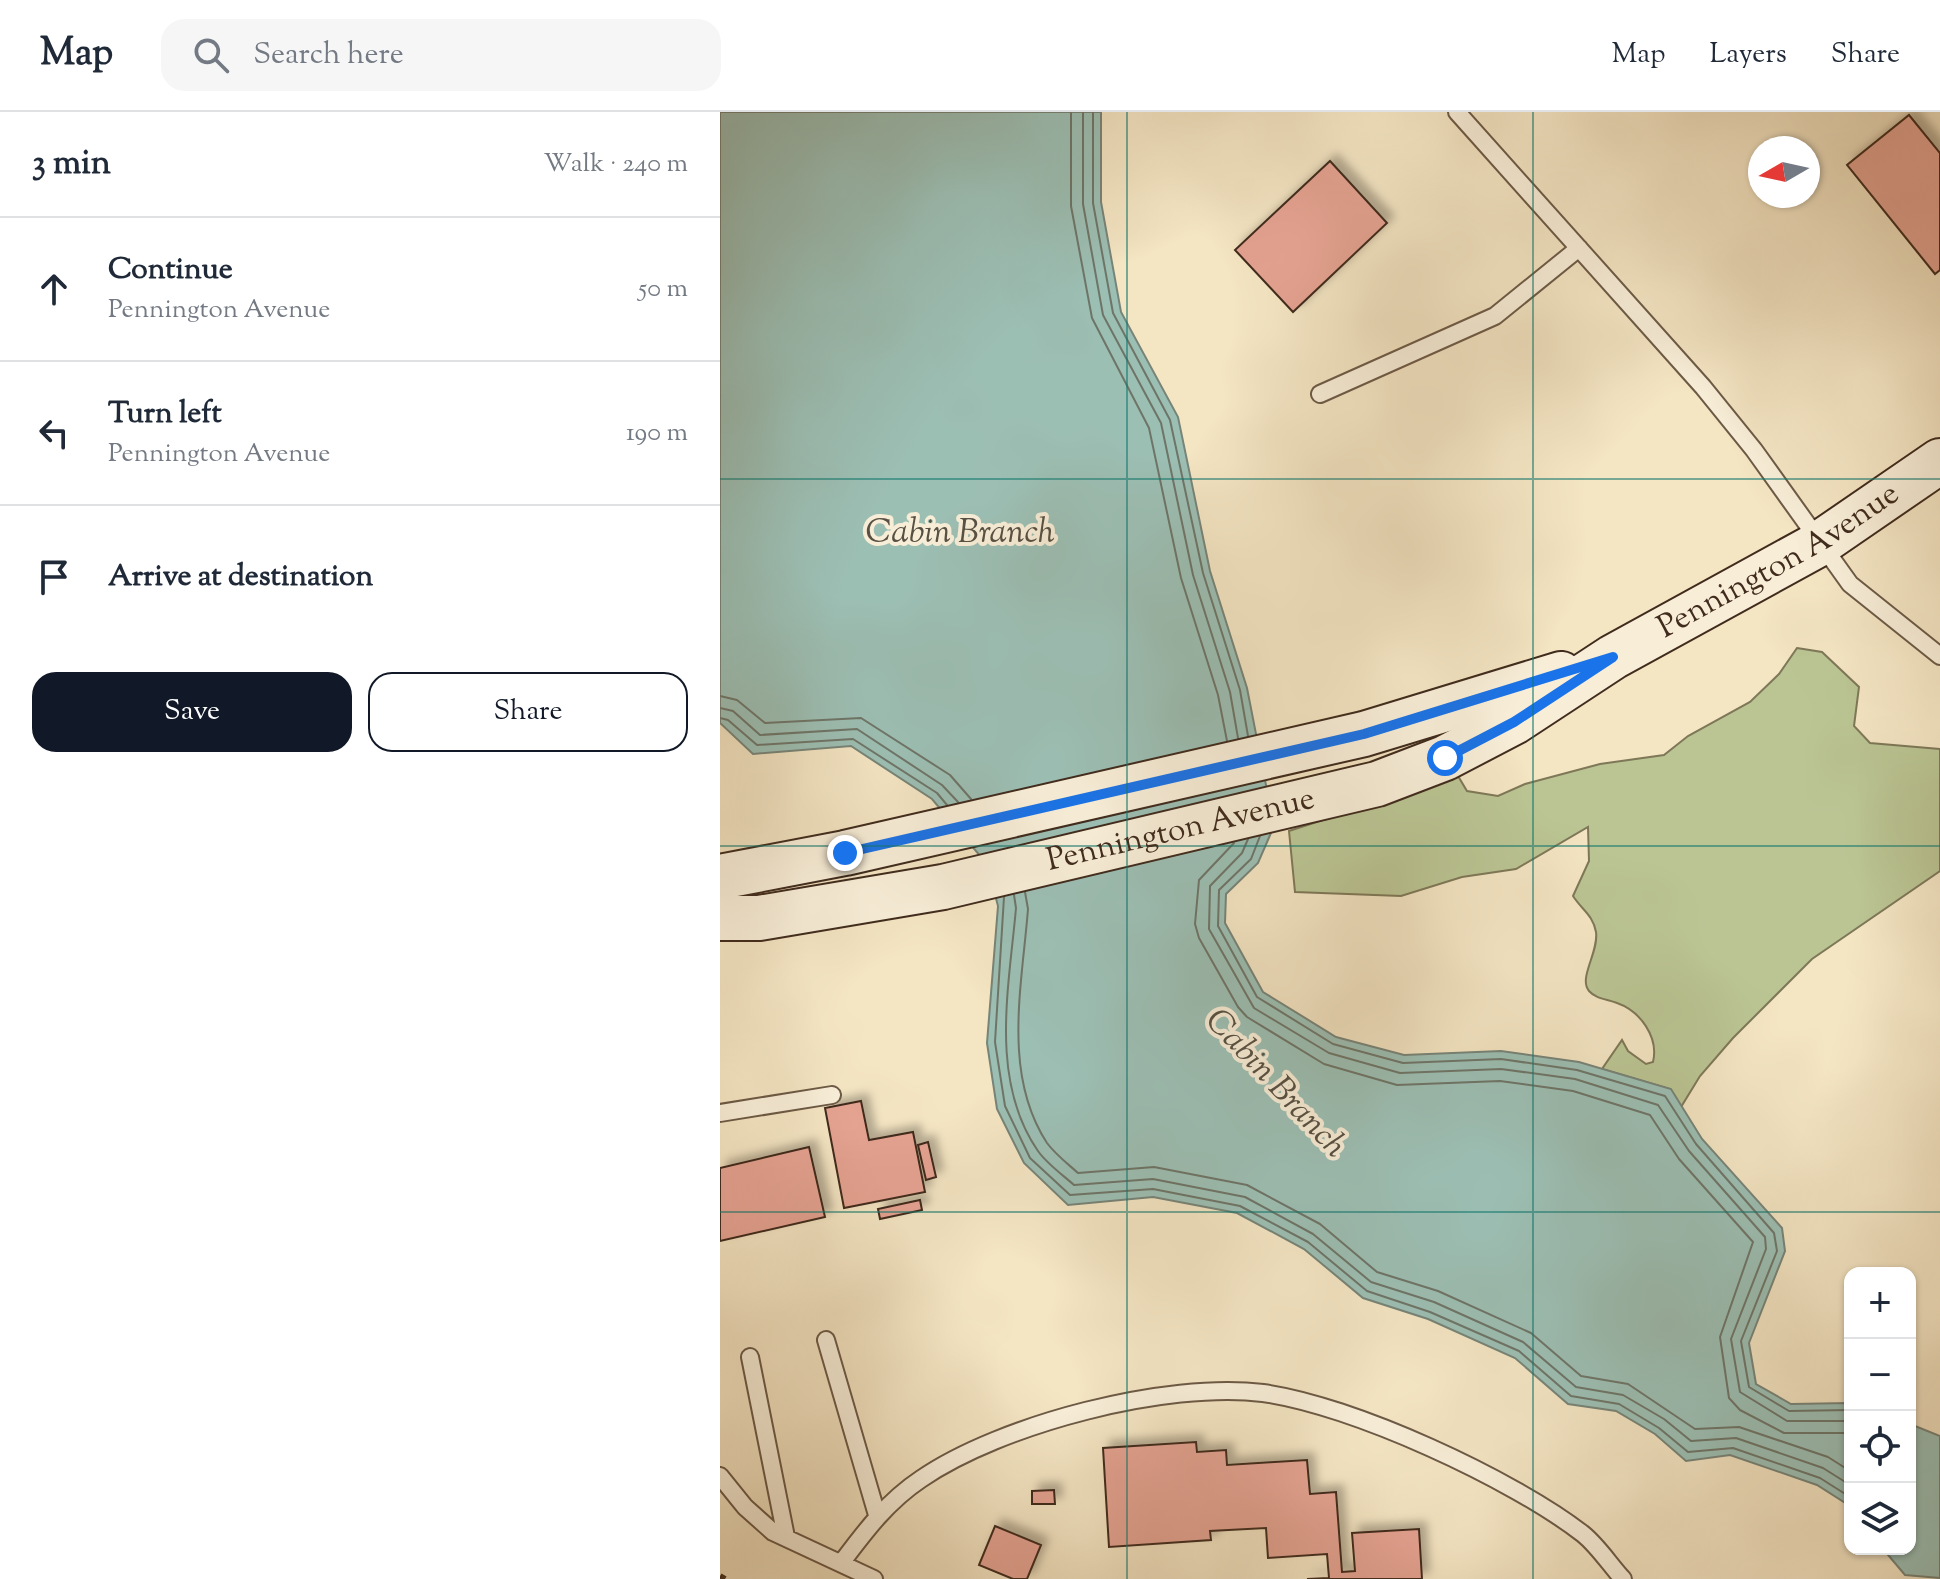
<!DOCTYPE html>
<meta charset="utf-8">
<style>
:root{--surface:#fff;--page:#f6f6f7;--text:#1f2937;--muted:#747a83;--line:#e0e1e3;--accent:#111827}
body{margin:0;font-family:"Sorts Mill Goudy",serif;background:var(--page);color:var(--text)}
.controls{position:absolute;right:24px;bottom:24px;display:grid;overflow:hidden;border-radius:16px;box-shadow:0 2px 6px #0004}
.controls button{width:72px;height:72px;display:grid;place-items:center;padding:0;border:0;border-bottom:2px solid var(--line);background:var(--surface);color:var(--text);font:40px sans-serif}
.compass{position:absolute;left:1028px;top:24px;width:72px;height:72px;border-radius:50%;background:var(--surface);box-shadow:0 2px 6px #0004;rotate:261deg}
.stop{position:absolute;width:24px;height:24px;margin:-18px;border:6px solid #1a73e8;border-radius:50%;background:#fff}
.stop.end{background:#1a73e8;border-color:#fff;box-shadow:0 2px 8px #0008}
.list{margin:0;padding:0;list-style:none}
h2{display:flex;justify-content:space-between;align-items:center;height:104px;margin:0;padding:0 32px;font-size:34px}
h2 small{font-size:26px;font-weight:400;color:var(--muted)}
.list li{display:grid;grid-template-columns:52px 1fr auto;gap:24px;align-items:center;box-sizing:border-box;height:144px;padding:0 32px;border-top:2px solid var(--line)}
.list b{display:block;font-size:30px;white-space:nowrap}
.list p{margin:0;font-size:26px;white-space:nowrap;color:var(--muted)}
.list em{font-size:26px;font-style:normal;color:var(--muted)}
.actions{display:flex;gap:16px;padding:24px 32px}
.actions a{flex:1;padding:18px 0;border:2px solid var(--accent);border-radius:24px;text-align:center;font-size:28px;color:var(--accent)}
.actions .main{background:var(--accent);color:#fff}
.icon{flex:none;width:44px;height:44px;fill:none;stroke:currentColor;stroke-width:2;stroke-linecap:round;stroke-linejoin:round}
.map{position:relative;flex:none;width:1220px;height:1467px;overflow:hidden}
header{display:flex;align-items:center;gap:48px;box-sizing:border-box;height:112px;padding:0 40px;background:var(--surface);border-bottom:2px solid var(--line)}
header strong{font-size:38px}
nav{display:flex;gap:44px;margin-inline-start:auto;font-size:28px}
.search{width:560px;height:72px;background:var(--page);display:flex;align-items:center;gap:20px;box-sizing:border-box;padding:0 28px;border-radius:24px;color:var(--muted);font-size:30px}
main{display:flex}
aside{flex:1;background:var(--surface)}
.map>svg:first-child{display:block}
.green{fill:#bbc594;stroke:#7e7858;stroke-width:2}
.water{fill:#9cbfb4;stroke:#778478;stroke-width:2}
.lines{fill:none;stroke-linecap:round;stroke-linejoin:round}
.shore{stroke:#6e7568;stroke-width:2}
.building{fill:#e4a291;stroke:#402b1d;stroke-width:2;filter:url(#shadow)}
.lane-casing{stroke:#6d5a46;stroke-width:20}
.secondary-casing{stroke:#402b1d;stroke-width:48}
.lane{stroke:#f8eed8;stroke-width:16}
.secondary{stroke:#f8eed8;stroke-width:44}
.rail{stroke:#402b1d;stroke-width:6;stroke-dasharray:14 14;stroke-linecap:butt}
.route{stroke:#1a73e8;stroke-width:10}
.grid{fill:none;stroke:#0f766e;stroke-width:2;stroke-opacity:0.55}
.labels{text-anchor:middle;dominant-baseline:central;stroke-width:8;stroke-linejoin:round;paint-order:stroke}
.street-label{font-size:32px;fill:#402b1d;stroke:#f8eed8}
.water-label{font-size:34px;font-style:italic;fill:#575043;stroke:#f8eed8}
</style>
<header>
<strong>Map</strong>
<div class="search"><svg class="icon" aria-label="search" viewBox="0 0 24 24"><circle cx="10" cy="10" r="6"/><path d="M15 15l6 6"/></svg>Search here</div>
<nav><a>Map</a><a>Layers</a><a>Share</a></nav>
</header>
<main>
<aside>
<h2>3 min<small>Walk · 240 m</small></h2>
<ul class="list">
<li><svg class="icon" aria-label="ahead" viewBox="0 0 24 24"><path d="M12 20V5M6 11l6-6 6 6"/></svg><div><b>Continue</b><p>Pennington Avenue</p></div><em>50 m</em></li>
<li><svg class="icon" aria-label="left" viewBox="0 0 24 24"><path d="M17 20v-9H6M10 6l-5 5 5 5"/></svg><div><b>Turn left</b><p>Pennington Avenue</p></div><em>190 m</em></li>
<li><svg class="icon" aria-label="arrive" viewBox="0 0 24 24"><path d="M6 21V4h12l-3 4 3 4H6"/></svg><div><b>Arrive at destination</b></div></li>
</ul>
<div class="actions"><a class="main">Save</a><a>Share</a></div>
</aside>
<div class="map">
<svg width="1220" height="1467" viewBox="0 0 1220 1467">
<defs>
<filter id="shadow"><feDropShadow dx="7" dy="-7" stdDeviation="4" flood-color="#0004"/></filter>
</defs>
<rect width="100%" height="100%" fill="#f4e5c3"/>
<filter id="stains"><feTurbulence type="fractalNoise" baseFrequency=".0025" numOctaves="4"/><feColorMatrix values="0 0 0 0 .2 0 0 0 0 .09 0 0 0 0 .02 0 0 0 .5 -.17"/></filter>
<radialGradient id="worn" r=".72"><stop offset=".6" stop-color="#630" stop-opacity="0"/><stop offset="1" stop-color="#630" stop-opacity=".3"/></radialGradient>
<path class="green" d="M 1077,536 L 1102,540 L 1139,575 L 1134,614 L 1150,631 L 1220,637 L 1220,759 L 1092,847 L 1013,926 L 980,964 L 961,995 L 950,977 L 882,957 L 902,928 L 908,939 L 926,952 L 933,950 C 939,925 920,899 897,891 C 887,887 876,887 869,879 C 858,866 879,840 876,820 C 873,803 862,798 853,784 L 869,749 L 868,715 L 796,757 L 742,765 L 681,784 L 575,780 L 569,719 L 738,664 L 747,679 L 778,684 L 805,672 L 880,652 L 944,643 L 968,624 L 1030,590 L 1059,562 Z"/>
<path class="water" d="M 0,0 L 381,0 L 381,90 L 401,200 L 458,305 L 490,459 L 527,576 L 554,714 L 538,751 L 506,782 L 505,811 L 543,880 L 616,925 L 684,943 L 781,939 L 859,950 L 951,977 L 982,1027 L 1062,1116 L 1065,1139 L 1029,1231 L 1036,1272 L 1071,1292 L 1130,1291 L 1130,1394 L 1097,1373 L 1010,1343 L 966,1349 L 935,1322 L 896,1299 L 848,1292 L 795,1246 L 708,1207 L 643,1186 L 584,1137 L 517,1101 L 433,1085 L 348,1093 L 304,1051 L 277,997 L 267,931 L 278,794 L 267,752 L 212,687 L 131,634 L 33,642 L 0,611 Z
M 1190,1312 L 1220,1324 L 1220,1466 L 1185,1463 L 1163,1437 L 1190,1437 Z"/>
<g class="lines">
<path class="shore" d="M 351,0 L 351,94 L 372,206 L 429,316 L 461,466 L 498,583 L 507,629
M 363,0 L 363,92 L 383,203 L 441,311 L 473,463 L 510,580 L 518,626
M 373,0 L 373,91 L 393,201 L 450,308 L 483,461 L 520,578 L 528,624
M 0,584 L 17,588 L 45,611 L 141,606 L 230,663 L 251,687
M 0,596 L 13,599 L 40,623 L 137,617 L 222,673 L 238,690
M 0,606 L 8,608 L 37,633 L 133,627 L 217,681 L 227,693
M 540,724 L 531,747 L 499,778 L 498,814 L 537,885 L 613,932 L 683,951 L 781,947 L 857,958 L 945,984 L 976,1032 L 1054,1121 L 1057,1139 L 1021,1229 L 1029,1275 L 1069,1299 L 1130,1298
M 528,727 L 522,741 L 490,774 L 489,817 L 534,896 L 609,941 L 680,961 L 781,957 L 855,967 L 938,993 L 969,1039 L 1045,1125 L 1046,1137 L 1011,1227 L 1020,1280 L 1067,1309 L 1130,1309
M 514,731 L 479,768 L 475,812 L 479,826 L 518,895 L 527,905 L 604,952 L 677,973 L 780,969 L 853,979 L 930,1003 L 959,1047 L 1033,1130 L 1000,1225 L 1009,1286 L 1020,1298 L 1064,1321 L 1130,1321
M 305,780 L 308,797 C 302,874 282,962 327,1031 C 335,1042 348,1052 358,1061 L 434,1055 L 527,1073 L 600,1112 L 657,1160 L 718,1179 L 811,1221 L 861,1264 L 908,1272 L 975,1317 L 1019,1315 L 1108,1345 L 1130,1359
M 294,783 L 296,796 C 289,876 269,968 318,1039 C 327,1052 343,1063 354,1073 L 433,1067 L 525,1085 L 593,1122 L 651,1170 L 714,1190 L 803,1230 L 856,1275 L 903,1283 L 944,1307 L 971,1329 L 1016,1326 L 1103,1356 L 1130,1373
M 284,785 L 275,930 L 285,994 L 310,1046 L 350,1083 L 433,1077 L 520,1094 L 588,1130 L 647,1179 L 710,1200 L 799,1239 L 851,1284 L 899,1292 L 939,1316 L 968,1340 L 1013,1336 L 1100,1366 L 1130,1385"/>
</g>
<path class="building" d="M 1189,3 L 1220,41 L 1220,158 L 1215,162 L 1127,53 Z
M 610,49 L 667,111 L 573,200 L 515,138 Z
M 141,989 L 149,1028 L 193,1020 L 205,1080 L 124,1096 L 105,996 Z
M 208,1030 L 216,1065 L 206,1068 L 198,1033 Z
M 89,1035 L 105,1105 L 0,1129 L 0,1056 Z
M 200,1088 L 202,1098 L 160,1107 L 158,1097 Z
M 476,1330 L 477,1340 L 506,1338 L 507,1353 L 587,1348 L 590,1382 L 616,1380 L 622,1460 L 635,1459 L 632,1421 L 699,1417 L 702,1467 L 587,1467 L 609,1466 L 607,1442 L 548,1446 L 546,1416 L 490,1419 L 491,1428 L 389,1435 L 383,1336 Z
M 334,1378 L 335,1392 L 312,1392 L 312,1379 Z
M 275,1414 L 321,1433 L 307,1467 L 293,1467 L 259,1453 Z"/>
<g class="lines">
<g class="lane-casing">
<path id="lane" d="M 737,0 L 983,275 L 1034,338 L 1130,472 L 1220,544
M 600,282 L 775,204 L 859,136
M 0,1001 L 112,983
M 106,1228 L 157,1403
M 30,1245 L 66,1425
M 0,1364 L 25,1395 L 53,1420 L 154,1467
M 122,1450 C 146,1418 168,1389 201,1367 C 281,1312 447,1269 543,1281 C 632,1293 792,1367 863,1422 C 878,1434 890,1453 903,1467"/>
</g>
<g class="secondary-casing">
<g id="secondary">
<path d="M 0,765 L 125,741 L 644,622 L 841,562"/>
<path id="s1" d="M 0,806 L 39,806 L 223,775 L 657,672 L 725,646 L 794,610 L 893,545 L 1099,432 L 1220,349"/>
</g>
</g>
<use href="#lane" class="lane"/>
<use href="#secondary" class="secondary"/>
<path class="rail" d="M 0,1464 L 5,1467"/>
</g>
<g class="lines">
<path class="route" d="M 125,741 L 644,622 L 893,545 L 794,610 L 725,646"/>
</g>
<path class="grid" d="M 407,0 L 407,1467M 813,0 L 813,1467M 0,367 L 1220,367M 0,734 L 1220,734M 0,1100 L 1220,1100"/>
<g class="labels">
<g class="street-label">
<text stroke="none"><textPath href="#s1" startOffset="1132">Pennington Avenue</textPath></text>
<text stroke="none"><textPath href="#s1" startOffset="470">Pennington Avenue</textPath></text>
</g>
<g class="water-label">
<text x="240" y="421">Cabin Branch</text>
<text transform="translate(555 972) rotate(47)">Cabin Branch</text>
</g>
</g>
<rect width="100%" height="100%" filter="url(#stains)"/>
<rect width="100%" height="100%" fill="url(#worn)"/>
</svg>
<div class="controls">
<button>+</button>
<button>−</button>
<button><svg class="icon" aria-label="locate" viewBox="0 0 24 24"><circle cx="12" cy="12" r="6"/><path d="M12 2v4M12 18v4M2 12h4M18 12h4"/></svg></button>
<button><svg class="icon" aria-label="layers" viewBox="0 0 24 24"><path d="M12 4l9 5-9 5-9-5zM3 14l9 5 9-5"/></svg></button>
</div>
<svg class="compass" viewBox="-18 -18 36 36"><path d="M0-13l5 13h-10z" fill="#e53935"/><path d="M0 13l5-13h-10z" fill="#747a83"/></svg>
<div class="stop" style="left:725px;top:646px"></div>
<div class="stop end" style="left:125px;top:741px"></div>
</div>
</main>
